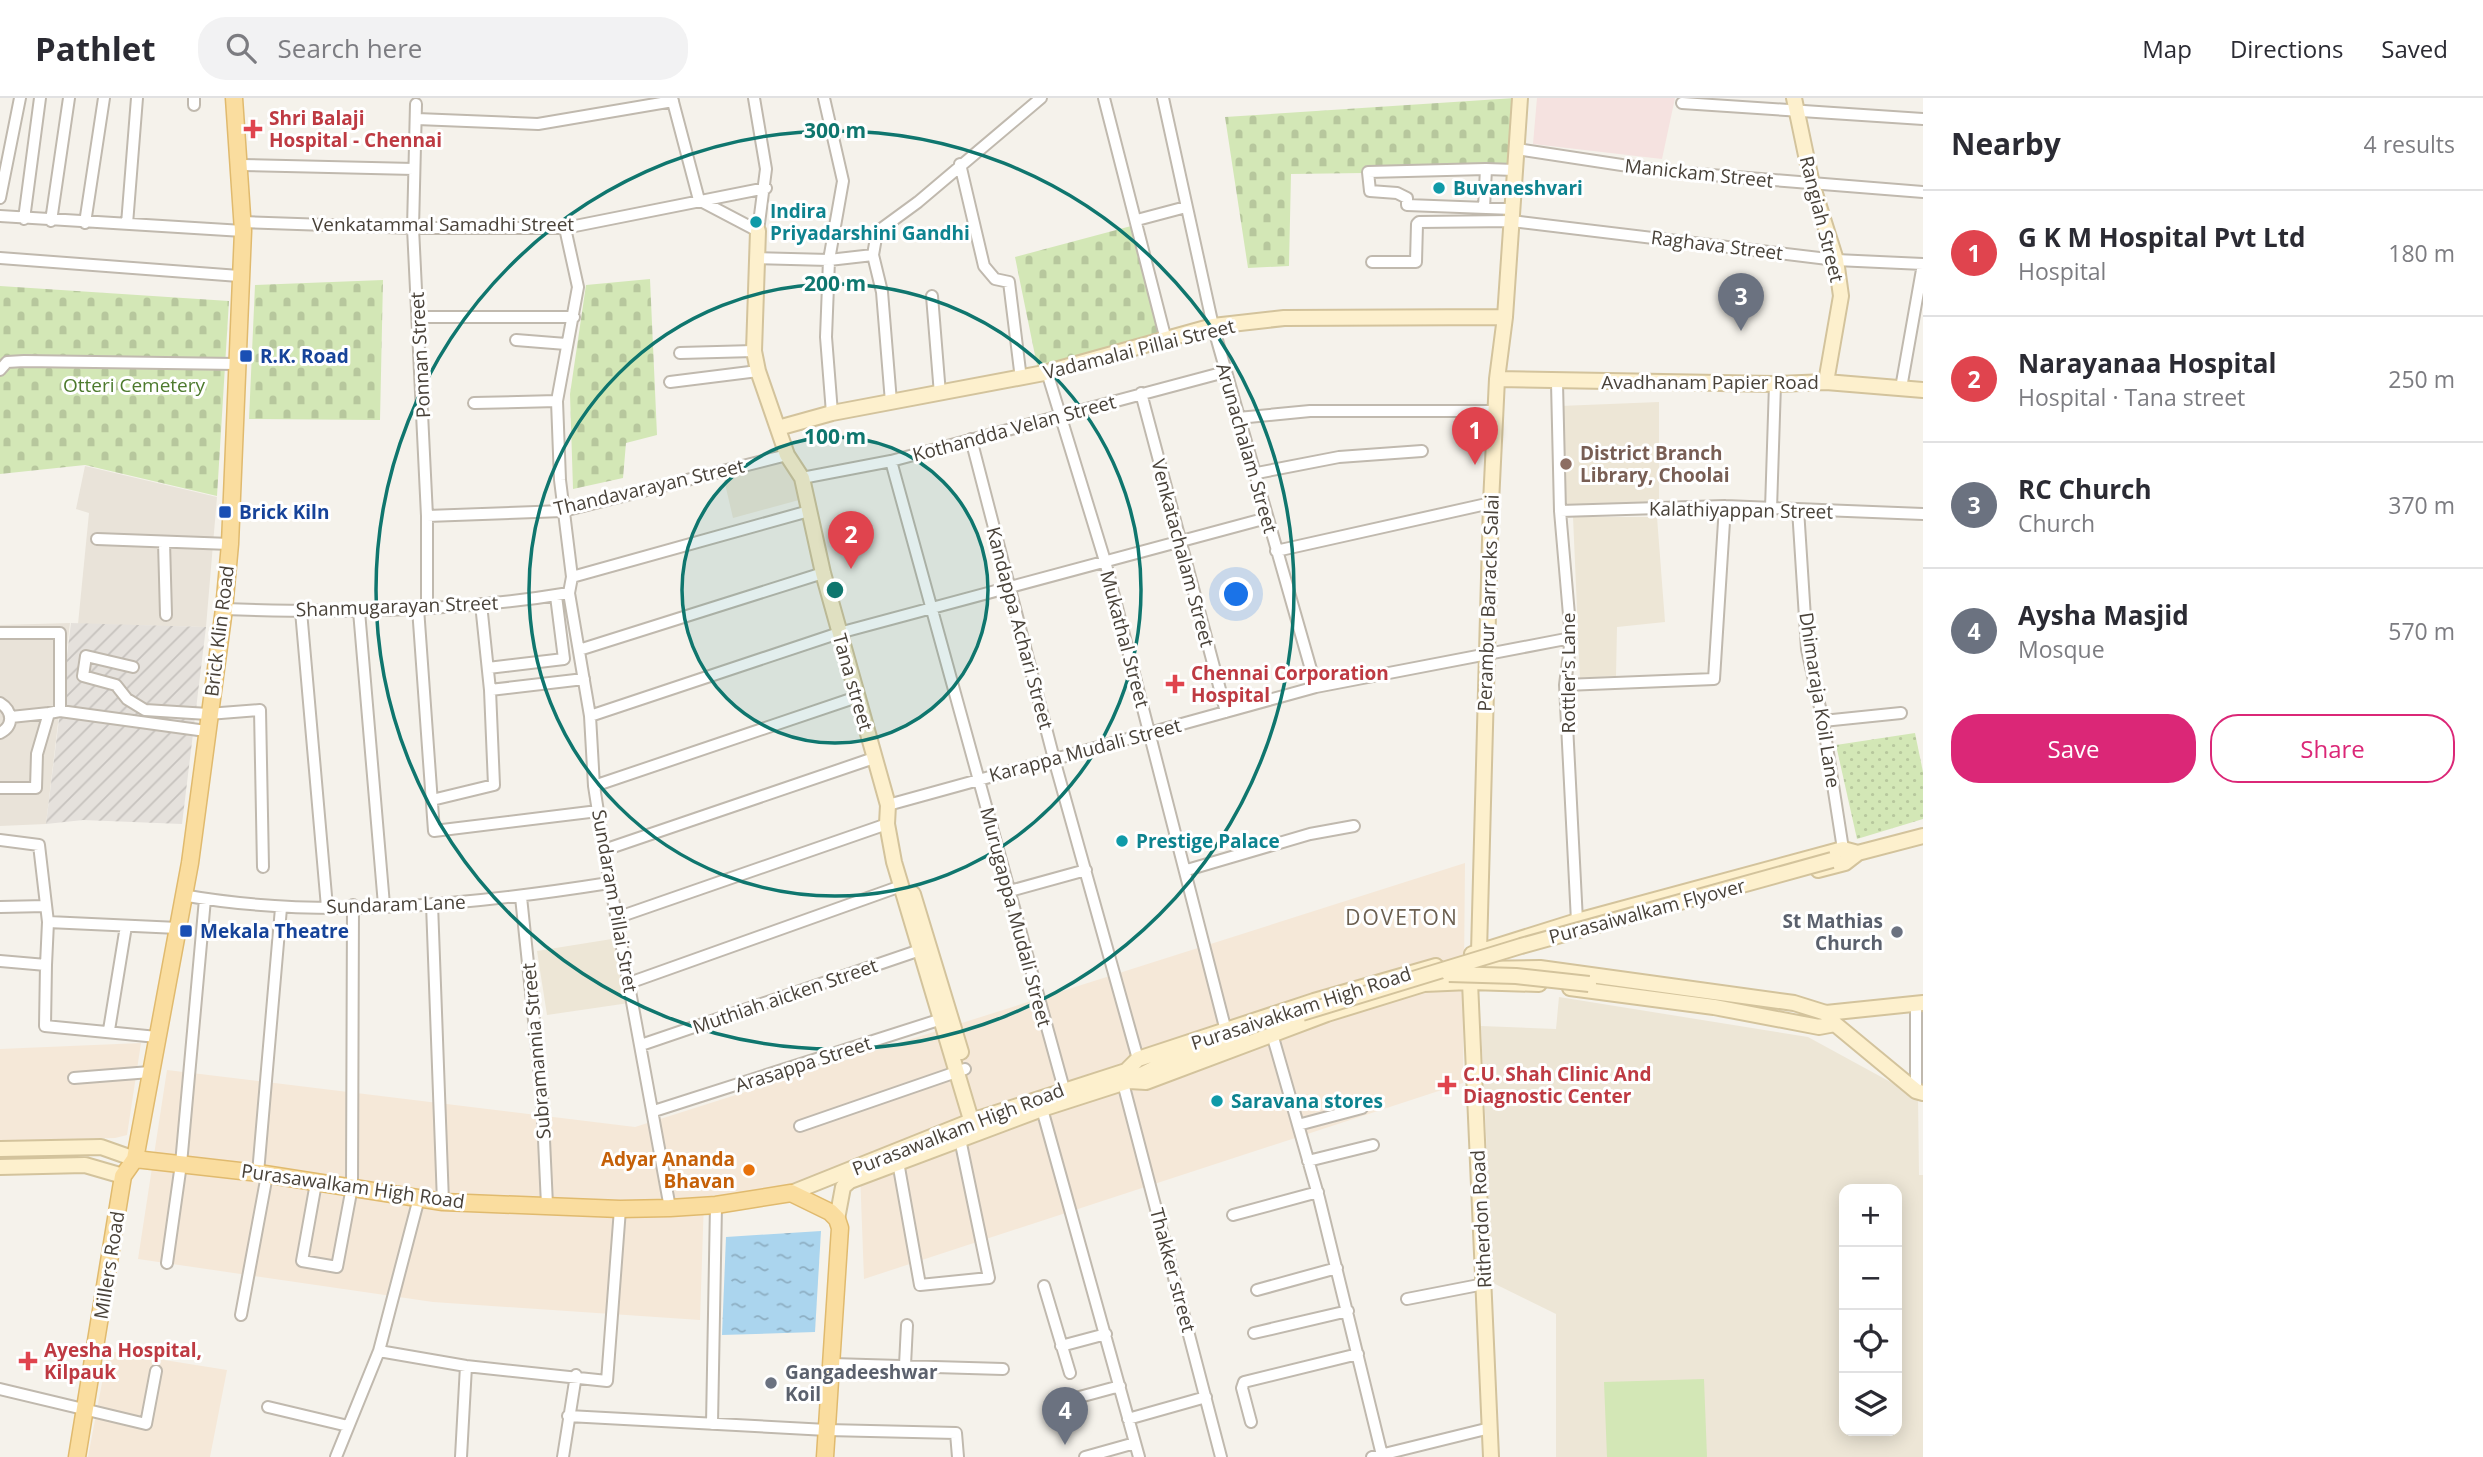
<!DOCTYPE html>
<meta charset="utf-8">
<style>
:root{--surface:#fff;--page:#f2f2f3;--text:#2b2b33;--muted:#7c7c81;--line:#e1e1e2;--accent:#db2777}
body{margin:0;font-family:"Open Sans",sans-serif;background:var(--page);color:var(--text)}
.controls{position:absolute;right:21px;bottom:21px;display:grid;overflow:hidden;border-radius:14px;box-shadow:0 4px 18px #0003}
.controls button{width:63px;height:63px;display:grid;place-items:center;padding:0;border:0;border-bottom:2px solid var(--line);background:var(--surface);color:var(--text);font:35px sans-serif}
.you{position:absolute;left:1237px;top:497px;width:24px;height:24px;margin:-18px;border:5px solid #fff;border-radius:50%;background:#1a73e8;box-shadow:0 0 0 10px #1a73e833}
.badge{display:grid;place-items:center;width:46px;height:46px;border-radius:50%;background:var(--accent);color:#fff;font-size:23px;font-weight:700}
.pin{position:absolute;translate:-50% -58px;filter:drop-shadow(0 2px 4px #0008)}
.pin::after{content:'';position:absolute;top:37px;width:24px;height:21px;background:inherit;clip-path:polygon(0 0,100% 0,50% 100%)}
.list{margin:0;padding:0;list-style:none}
h2{display:flex;justify-content:space-between;align-items:center;height:91px;margin:0;padding:0 28px;font-size:30px}
h2 small{font-size:23px;font-weight:400;color:var(--muted)}
.list li{display:grid;grid-template-columns:46px 1fr auto;gap:21px;align-items:center;box-sizing:border-box;height:126px;padding:0 28px;border-top:2px solid var(--line)}
.list b{display:block;font-size:26px;white-space:nowrap}
.list p{margin:0;font-size:23px;white-space:nowrap;color:var(--muted)}
.list em{font-size:23px;font-style:normal;color:var(--muted)}
.actions{display:flex;gap:14px;padding:21px 28px}
.actions a{flex:1;padding:16px 0;border:2px solid var(--accent);border-radius:28px;text-align:center;font-size:24px;color:var(--accent)}
.actions .main{background:var(--accent);color:#fff}
.icon{flex:none;width:38px;height:38px;fill:none;stroke:currentColor;stroke-width:2;stroke-linecap:round;stroke-linejoin:round}
.map{position:relative;flex:none;width:1923px;height:1359px;overflow:hidden}
header{display:flex;align-items:center;gap:42px;box-sizing:border-box;height:98px;padding:0 35px;background:var(--surface);border-bottom:2px solid var(--line)}
header strong{font-size:33px}
nav{display:flex;gap:38px;margin-inline-start:auto;font-size:24px}
.search{width:490px;height:63px;background:var(--page);display:flex;align-items:center;gap:18px;box-sizing:border-box;padding:0 24px;border-radius:28px;color:var(--muted);font-size:26px}
main{display:flex}
aside{flex:1;background:var(--surface)}
.map>svg:first-child{display:block}
.residential{fill:#e9e3d9}
.commercial{fill:#f5e8d8}
.industrial{fill:url(#industrial-furrows)}
.education{fill:#ede6d6;fill-rule:evenodd}
.medical{fill:#f5e2e0}
.cemetery{fill:url(#cemetery-stones)}
.park{fill:url(#park-dots)}
.pitch{fill:#d3e7b6}
.water{fill:url(#water-ripples)}
.lines{fill:none;stroke-linecap:round;stroke-linejoin:round}
.street-casing{stroke:#c0b9ae;stroke-width:14}
.secondary-casing{stroke:#d3c39c;stroke-width:18}
.primary-casing{stroke:#e0ba6e;stroke-width:19}
.street{stroke:#fff;stroke-width:10}
.secondary{stroke:#fdf0cd;stroke-width:14}
.primary{stroke:#fadd9f;stroke-width:16}
.secondary-bridge-casing{stroke:#d3c39c;stroke-width:18;stroke-linecap:butt}
.secondary-bridge{stroke:#fdf0cd;stroke-width:14}
.ring{fill:none;stroke:#0f766e;stroke-width:3.5}
.health-dot{fill:#e0444e;stroke:#fff;stroke-width:2.5}
.culture-dot{fill:#0f9aa8;stroke:#fff;stroke-width:2.5}
.transit-dot{fill:#1a4fb4;stroke:#fff;stroke-width:2.5}
.education-dot{fill:#8d6e63;stroke:#fff;stroke-width:2.5}
.worship-dot{fill:#6b7280;stroke:#fff;stroke-width:2.5}
.food-dot{fill:#e8710a;stroke:#fff;stroke-width:2.5}
.labels{text-anchor:middle;dominant-baseline:central;stroke-width:6;stroke-linejoin:round;paint-order:stroke}
.health-label{font-size:19px;font-weight:bold;fill:#be3a42;stroke:#fff;text-anchor:start}
.street-label{font-size:19px;fill:#494239;stroke:#fff}
.culture-label{font-size:19px;font-weight:bold;fill:#0d838f;stroke:#fff;text-anchor:start}
.transit-label{font-size:19px;font-weight:bold;fill:#164399;stroke:#fff;text-anchor:start}
.park-label{font-size:19px;fill:#4d7a2d;stroke:#fff}
.education-label{font-size:19px;font-weight:bold;fill:#785e54;stroke:#fff;text-anchor:start}
.worship-label{font-size:19px;font-weight:bold;fill:#5b616d;stroke:#fff;text-anchor:end}
.food-label{font-size:19px;font-weight:bold;fill:#c56008;stroke:#fff;text-anchor:end}
.neighbourhood-label{font-size:21px;letter-spacing:2px;fill:#6c6051;stroke:#fff}
.centre{fill:#0f766e;stroke:#fff;stroke-width:3.5}
.ring-label{font-size:21px;text-anchor:middle;font-weight:bold;fill:#0f766e;stroke:#fff;stroke-width:6;stroke-linejoin:round;paint-order:stroke}
</style>
<header>
<strong>Pathlet</strong>
<div class="search"><svg class="icon" aria-label="search" viewBox="0 0 24 24"><circle cx="10" cy="10" r="6"/><path d="M15 15l6 6"/></svg>Search here</div>
<nav><a>Map</a><a>Directions</a><a>Saved</a></nav>
</header>
<main>
<div class="map">
<svg width="1923" height="1359" viewBox="0 0 1923 1359">
<defs>
<pattern id="industrial-furrows" width="10" height="10" patternUnits="userSpaceOnUse" patternTransform="scale(1.75)"><rect width="10" height="10" fill="#e5e1dc"/><path d="M-1 1l2-2M0 10L10 0M9 11l2-2" fill="none" stroke="#c6c2be"/></pattern>
<pattern id="cemetery-stones" width="16" height="16" patternUnits="userSpaceOnUse" patternTransform="scale(1.75)"><rect width="16" height="16" fill="#d3e7b6"/><path d="M2 7V4a2 2 0 0 1 4 0v3zM10 15v-3a2 2 0 0 1 4 0v3z" fill="#b7c79d"/></pattern>
<pattern id="park-dots" width="8" height="8" patternUnits="userSpaceOnUse" patternTransform="scale(1.75)"><rect width="8" height="8" fill="#d3e7b6"/><path d="M2 2h.1M6 6h.1" fill="none" stroke="#b7c79d" stroke-width="1.8" stroke-linecap="round"/></pattern>
<pattern id="water-ripples" width="26" height="14" patternUnits="userSpaceOnUse" patternTransform="scale(1.75)"><rect width="26" height="14" fill="#abd5ee"/><path d="M2 4q2-2 4 0t4 0M15 11q2-2 4 0t4 0" fill="none" stroke="#8daec2"/></pattern>
</defs>
<rect width="100%" height="100%" fill="#f5f2eb"/>
<path class="residential" d="M 85,368 L 217,399 L 206,529 L 78,526 L 89,415 L 76,411 Z
M 70,525 L 46,726 L 0,728 L 0,527 Z"/>
<path class="commercial" d="M 1465,765 L 1463,985 L 864,1181 L 860,1074 L 704,1102 L 700,1222 L 433,1204 L 138,1161 L 167,972 L 635,1029 Z
M 141,945 L 127,1037 L 115,1040 L 0,1043 L 0,951 Z
M 108,1253 L 227,1272 L 210,1359 L 88,1359 Z"/>
<path class="industrial" d="M 71,525 L 206,529 L 182,726 L 83,722 L 46,726 Z"/>
<path class="education" d="M 1659,304 L 1659,406 L 1563,410 L 1560,308 Z
M 788,360 L 799,402 L 733,420 L 723,377 Z
M 1573,419 L 1657,419 L 1665,524 L 1617,529 L 1616,578 L 1580,580 Z
M 618,840 L 629,905 L 547,917 L 537,853 Z
M 1559,899 L 1808,939 L 1918,999 L 1919,1077 L 1923,1077 L 1923,1359 L 1556,1359 L 1556,1216 L 1493,1185 L 1481,928 L 1556,931 ZM 1844,1091 L 1897,1091 L 1897,1333 L 1844,1333 Z"/>
<path class="medical" d="M 1537,0 L 1675,0 L 1662,61 L 1533,46 Z"/>
<path class="cemetery" d="M 1515,0 L 1510,73 L 1291,76 L 1289,168 L 1248,170 L 1225,19 Z
M 1135,127 L 1163,241 L 1038,272 L 1015,159 Z
M 650,181 L 657,337 L 626,345 L 623,380 L 573,391 L 570,296 L 586,187 Z
M 383,182 L 380,322 L 249,321 L 255,187 Z
M 0,188 L 229,203 L 217,398 L 85,367 L 0,376 Z"/>
<path class="park" d="M 1915,635 L 1923,674 L 1923,721 L 1857,741 L 1836,647 Z"/>
<path class="pitch" d="M 1704,1281 L 1707,1359 L 1607,1359 L 1604,1284 Z"/>
<path class="water" d="M 821,1133 L 815,1234 L 722,1237 L 726,1139 Z"/>
<g class="lines">
<g class="street-casing">
<path id="street" d="M 194,0 L 194,7
M 672,0 L 699,102 L 758,133 L 766,71 L 754,0
M 824,0 L 843,83 L 829,162 L 826,239 L 832,315
M 1104,0 L 1166,242
M 1163,0 L 1213,228 L 1316,589
M 1682,5 L 1923,21
M 416,6 L 413,130 L 427,418 L 427,508
M 417,21 L 538,26 L 673,3
M 1517,51 L 1661,73 L 1923,94
M 960,66 L 984,168 L 995,181 L 1009,184 L 1021,281
M 240,67 L 414,71
M 1486,71 L 1368,74 L 1370,93 L 1397,95 L 1407,100 L 1407,107 L 1513,111
M 0,100 L 20,0
M 1484,110 L 1486,71 L 1515,72
M 0,118 L 243,133
M 24,121 L 40,0
M 1137,122 L 1186,109
M 51,123 L 69,0
M 243,124 L 413,130 L 565,130 L 766,90
M 85,125 L 104,0
M 127,126 L 137,0
M 565,130 L 578,189 L 557,303 L 560,382 L 572,479 L 569,495 L 590,618 L 594,688 L 604,752 L 670,1110
M 873,157 L 882,194 L 891,304
M 0,160 L 239,178
M 757,160 L 829,162 L 873,157 L 877,134 L 918,104 L 1041,0
M 1372,164 L 1416,164 L 1417,126 L 1419,124 L 1512,123 L 1836,162 L 1923,166
M 932,198 L 940,296
M 418,219 L 574,219
M 516,242 L 566,246
M 680,255 L 754,253
M 0,272 L 7,264 L 24,263 L 237,266
M 1047,274 L 1105,463 L 1226,933
M 670,284 L 758,273
M 1557,285 L 1560,413 L 1571,540 L 1565,587 L 1577,823
M 1901,290 L 1923,166
M 1141,295 L 1226,614
M 474,305 L 557,303
M 1238,320 L 1310,313 L 1495,313
M 971,341 L 1054,661 L 1138,961
M 891,363 L 1064,991
M 1257,375 L 1339,359 L 1422,353
M 802,380 L 891,363 L 1225,274
M 1771,411 L 1775,286
M 1798,411 L 1807,551 L 1823,623 L 1843,751
M 1560,413 L 1725,408 L 1923,416
M 427,418 L 563,413 L 787,357
M 97,441 L 230,446
M 164,444 L 166,517
M 1276,453 L 1491,405
M 572,479 L 809,413
M 418,510 L 434,733 L 598,713
M 224,511 C 339,515 456,514 569,495
M 301,513 L 327,809
M 359,513 L 384,807
M 0,535 L 60,535 L 60,613
M 579,552 L 823,475
M 133,569 L 86,558 L 83,578 L 116,587 L 127,601 L 145,612 L 208,616 L 260,612 L 263,769
M 488,570 L 564,561 L 556,498
M 1565,587 L 1714,581 L 1725,408
M 490,592 L 584,581
M 0,605 C 13,613 14,628 0,635
M 590,618 L 839,535 L 1267,420
M 11,619 L 49,615
M 1823,623 L 1901,615
M 594,688 L 857,599
M 0,690 L 36,690 L 37,656 L 49,615 L 60,613 L 206,633
M 432,702 L 494,687 L 490,592 L 481,506
M 888,707 L 1316,589 L 1571,540
M 0,742 L 39,747 L 48,824 L 178,830
M 604,752 L 874,660
M 1187,772 L 1310,736 L 1354,728
M 1010,793 L 1086,772
M 182,797 C 322,822 470,807 609,785
M 521,799 L 542,998 L 547,1107
M 432,806 L 443,1104
M 0,809 L 46,808
M 616,820 L 887,726
M 0,863 L 46,867 L 45,928 L 157,939
M 46,867 L 48,824
M 629,885 L 901,788
M 1916,907 L 1916,993
M 109,932 L 126,828
M 1272,936 L 1319,1100 L 1382,1357
M 641,947 L 926,850
M 74,980 L 150,974
M 1123,985 L 1221,1359
M 1042,1011 L 1139,1359
M 654,1013 L 948,919
M 1298,1027 L 1362,1010
M 800,1028 L 965,971
M 1308,1063 L 1373,1047
M 898,1064 L 920,1187 L 989,1180 L 960,1041
M 258,1075 L 281,810
M 316,1085 L 302,1163 L 337,1169 L 352,1089 L 353,807
M 1233,1117 L 1318,1094
M 167,1165 L 181,1066 L 205,801
M 1044,1188 L 1070,1275
M 1257,1192 L 1337,1170
M 1407,1201 L 1484,1186
M 241,1217 L 267,1077
M 1254,1235 L 1348,1213
M 1061,1248 L 1106,1236
M 379,1253 L 466,1268 L 607,1283 L 620,1111
M 832,1266 L 1003,1271
M 905,1267 L 907,1227
M 0,1291 L 146,1326 L 156,1273
M 1061,1304 L 1120,1288
M 268,1309 L 348,1328
M 568,1318 L 827,1332 L 956,1335 L 958,1359
M 1128,1321 L 1206,1299
M 1251,1324 L 1242,1290 L 1244,1284 L 1358,1256
M 712,1326 L 716,1107
M 336,1359 L 379,1253 L 419,1100
M 461,1359 L 466,1268
M 563,1359 L 576,1277
M 1085,1359 L 1135,1345
M 1372,1359 L 1490,1330"/>
</g>
<g class="secondary-casing">
<path id="secondary" d="M 1794,0 L 1812,86 L 1836,162 L 1841,198 L 1826,284
M 758,133 L 754,253 L 758,273 L 787,357 L 802,380 L 823,475 L 888,707 L 887,726 L 894,764 L 975,1035
M 1497,281 L 1775,286 L 1826,284 L 1923,292
M 778,330 L 832,315 L 1044,275 L 1213,228 L 1284,220 L 1505,219
M 1850,757 L 1923,738
M 1818,772 L 1845,765 L 1858,755
M 913,796 L 961,954
M 1472,856 L 1577,823 L 1843,751 L 1858,755
M 1476,871 L 1540,870 L 1794,905 L 1826,915 L 1835,926 L 1916,993 L 1923,995
M 1570,890 L 1714,909 L 1819,929 L 1835,926
M 1826,915 L 1923,905
M 1129,983 L 1146,984 L 1327,916 L 1424,886 L 1470,884 L 1539,886
M 0,1051 L 101,1049 L 135,1061
M 0,1069 L 85,1067 L 123,1078
M 791,1095 L 971,1023 L 1126,973 L 1138,961 L 1314,903 L 1436,868
M 837,1121 L 843,1089 L 850,1083 L 1042,1011 L 1129,983 L 1157,969 L 1242,937
M 1491,1359 L 1470,884 L 1476,871 L 1479,854 L 1491,405 L 1497,281 L 1505,219 L 1520,0"/>
</g>
<g class="primary-casing">
<path id="primary" d="M 135,1061 L 258,1075 L 443,1104 L 620,1111 L 670,1110 L 716,1107 L 791,1095 L 830,1114 L 837,1121 L 840,1130 L 825,1359
M 77,1359 L 123,1078 L 135,1061 L 190,765 L 224,511 L 230,446 L 243,133 L 234,0"/>
</g>
<use href="#street" class="street"/>
<use href="#secondary" class="secondary"/>
<use href="#primary" class="primary"/>
<g class="secondary-bridge-casing">
<path id="secondary-bridge" d="M 1449,876 L 1516,878 L 1589,886
M 1302,915 L 1521,848 L 1832,762"/>
</g>
<use href="#secondary-bridge" class="secondary-bridge"/>
</g>
<circle cx="835" cy="492" r="153" fill="#0f766e" fill-opacity=".12"/>
<g class="ring">
<circle cx="835" cy="492" r="153"/>
<circle cx="835" cy="492" r="306"/>
<circle cx="835" cy="492" r="459"/>
</g>
<g class="health-dot">
<path d="M249.5 20.5h7v7h7v7h-7v7h-7v-7h-7v-7h7z"/>
<path d="M1171.5 575.5h7v7h7v7h-7v7h-7v-7h-7v-7h7z"/>
<path d="M1443.5 976.5h7v7h7v7h-7v7h-7v-7h-7v-7h7z"/>
<path d="M24.5 1252.5h7v7h7v7h-7v7h-7v-7h-7v-7h7z"/>
</g>
<g class="culture-dot">
<circle cx="1439" cy="90" r="7"/>
<circle cx="756" cy="124" r="7"/>
<circle cx="1122" cy="743" r="7"/>
<circle cx="1217" cy="1003" r="7"/>
</g>
<g class="transit-dot">
<rect x="239" y="251" width="14" height="14" rx="3.5"/>
<rect x="218" y="407" width="14" height="14" rx="3.5"/>
<rect x="179" y="826" width="14" height="14" rx="3.5"/>
</g>
<circle class="education-dot" cx="1566" cy="366" r="7"/>
<g class="worship-dot">
<circle cx="1897" cy="834" r="7"/>
<circle cx="771" cy="1285" r="7"/>
</g>
<circle class="food-dot" cx="749" cy="1072" r="7"/>
<g class="labels">
<g class="health-label">
<text x="269" y="20">Shri Balaji<tspan x="269" dy="22">Hospital - Chennai</tspan></text>
<text x="1191" y="575">Chennai Corporation<tspan x="1191" dy="22">Hospital</tspan></text>
<text x="1463" y="976">C.U. Shah Clinic And<tspan x="1463" dy="22">Diagnostic Center</tspan></text>
<text x="44" y="1252">Ayesha Hospital,<tspan x="44" dy="22">Kilpauk</tspan></text>
</g>
<g class="street-label">
<text transform="translate(1699 75) rotate(6)">Manickam Street</text>
<text transform="translate(1822 121) rotate(76)">Rangiah Street</text>
<text x="443" y="126">Venkatammal Samadhi Street</text>
<text transform="translate(1717 147) rotate(7)">Raghava Street</text>
<text transform="translate(1139 251) rotate(-14)">Vadamalai Pillai Street</text>
<text transform="translate(420 257) rotate(-93)">Ponnan Street</text>
<text x="1710" y="284">Avadhanam Papier Road</text>
<text transform="translate(1014 330) rotate(-15)">Kothandda Velan Street</text>
<text transform="translate(1247 350) rotate(74)">Arunachalam Street</text>
<text transform="translate(649 389) rotate(-13)">Thandavarayan Street</text>
<text transform="translate(1741 412) rotate(1)">Kalathiyappan Street</text>
<text transform="translate(1183 455) rotate(75)">Venkatachalam Street</text>
<text transform="translate(1488 505) rotate(-88)">Perambur Barracks Salai</text>
<text transform="translate(397 508) rotate(-2)">Shanmugarayan Street</text>
<text transform="translate(1020 530) rotate(75)">Kandappa Achari Street</text>
<text transform="translate(219 533) rotate(-83)">Brick Klin Road</text>
<text transform="translate(1125 541) rotate(75)">Mukathal Street</text>
<text transform="translate(1568 575) rotate(-90)">Rottler's Lane</text>
<text transform="translate(853 584) rotate(74)">Tana street</text>
<text transform="translate(1820 602) rotate(81)">Dhimaraja Koil Lane</text>
<text transform="translate(1085 652) rotate(-15)">Karappa Mudali Street</text>
<text transform="translate(615 803) rotate(80)">Sundaram Pillai Stret</text>
<text transform="translate(396 806) rotate(-2)">Sundaram Lane</text>
<text transform="translate(1647 813) rotate(-15)">Purasaiwalkam Flyover</text>
<text transform="translate(1016 819) rotate(75)">Murugappa Mudali Street</text>
<text transform="translate(785 898) rotate(-19)">Muthiah aicken Street</text>
<text transform="translate(1301 910) rotate(-18)">Purasaivakkam High Road</text>
<text transform="translate(536 953) rotate(-95)">Subramannia Street</text>
<text transform="translate(803 966) rotate(-18)">Arasappa Street</text>
<text transform="translate(958 1031) rotate(-21)">Purasawalkam High Road</text>
<text transform="translate(353 1088) rotate(8)">Purasawalkam High Road</text>
<text transform="translate(1481 1121) rotate(-93)">Ritherdon Road</text>
<text transform="translate(109 1167) rotate(-81)">Millers Road</text>
<text transform="translate(1173 1172) rotate(75)">Thakker street</text>
</g>
<g class="culture-label">
<text x="1453" y="90">Buvaneshvari</text>
<text x="770" y="113">Indira<tspan x="770" dy="22">Priyadarshini Gandhi</tspan></text>
<text x="1136" y="743">Prestige Palace</text>
<text x="1231" y="1003">Saravana stores</text>
</g>
<g class="transit-label">
<text x="260" y="258">R.K. Road</text>
<text x="239" y="414">Brick Kiln</text>
<text x="200" y="833">Mekala Theatre</text>
</g>
<g class="park-label">
<text x="134" y="287">Otteri Cemetery</text>
</g>
<g class="education-label">
<text x="1580" y="355">District Branch<tspan x="1580" dy="22">Library, Choolai</tspan></text>
</g>
<g class="worship-label">
<text x="1883" y="823">St Mathias<tspan x="1883" dy="22">Church</tspan></text>
<text x="785" y="1274" text-anchor="start">Gangadeeshwar<tspan x="785" dy="22">Koil</tspan></text>
</g>
<g class="food-label">
<text x="735" y="1061">Adyar Ananda<tspan x="735" dy="22">Bhavan</tspan></text>
</g>
<g class="neighbourhood-label">
<text x="1402" y="819">DOVETON</text>
</g>
</g>
<circle cx="835" cy="492" r="10" class="centre"/>
<g class="ring-label">
<text x="835" y="40">300 m</text>
<text x="835" y="193">200 m</text>
<text x="835" y="346">100 m</text>
</g>
</svg>
<div class="controls">
<button>+</button>
<button>−</button>
<button><svg class="icon" aria-label="locate" viewBox="0 0 24 24"><circle cx="12" cy="12" r="6"/><path d="M12 2v4M12 18v4M2 12h4M18 12h4"/></svg></button>
<button><svg class="icon" aria-label="layers" viewBox="0 0 24 24"><path d="M12 4l9 5-9 5-9-5zM3 14l9 5 9-5"/></svg></button>
</div>
<div class="you"></div>
<div class="pin badge" style="left:1475px;top:367px;background:#e0444e">1</div>
<div class="pin badge" style="left:851px;top:471px;background:#e0444e">2</div>
<div class="pin badge" style="left:1741px;top:233px;background:#6b7280">3</div>
<div class="pin badge" style="left:1065px;top:1347px;background:#6b7280">4</div>
</div>
<aside>
<h2>Nearby<small>4 results</small></h2>
<ul class="list">
<li><span class="badge" style="background:#e0444e">1</span><div><b>G K M Hospital Pvt Ltd</b><p>Hospital</p></div><em>180 m</em></li>
<li><span class="badge" style="background:#e0444e">2</span><div><b>Narayanaa Hospital</b><p>Hospital · Tana street</p></div><em>250 m</em></li>
<li><span class="badge" style="background:#6b7280">3</span><div><b>RC Church</b><p>Church</p></div><em>370 m</em></li>
<li><span class="badge" style="background:#6b7280">4</span><div><b>Aysha Masjid</b><p>Mosque</p></div><em>570 m</em></li>
</ul>
<div class="actions"><a class="main">Save</a><a>Share</a></div>
</aside>
</main>
